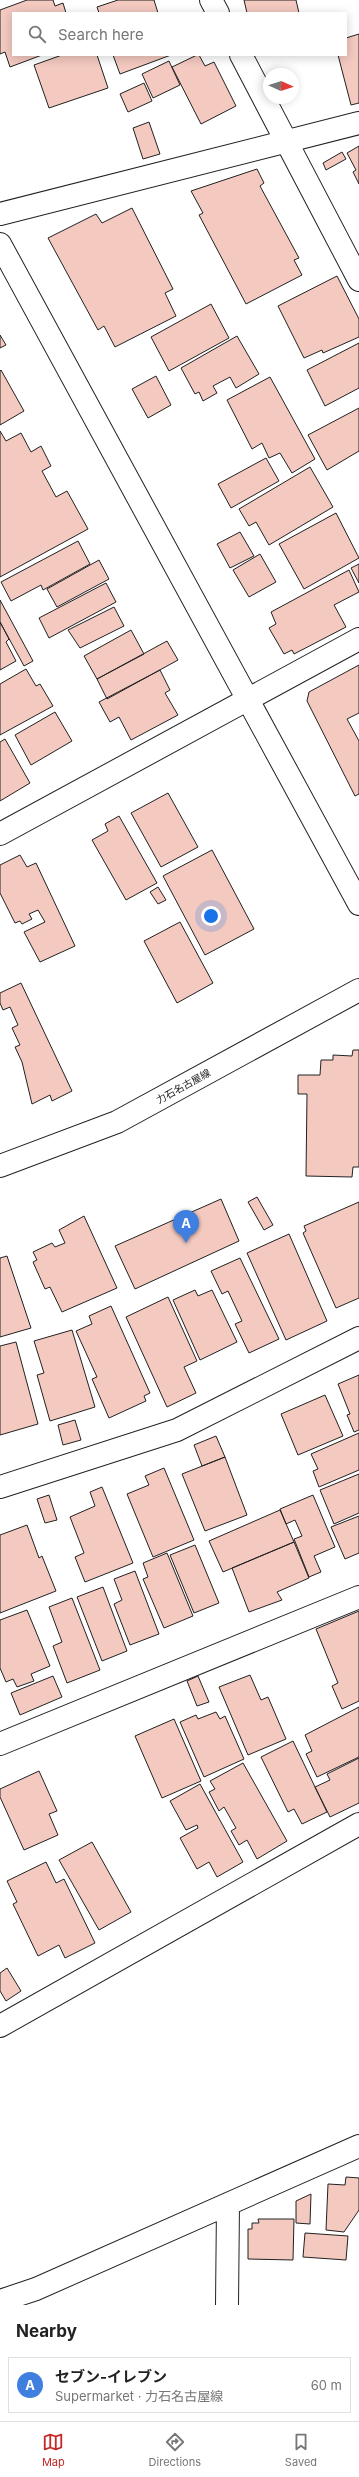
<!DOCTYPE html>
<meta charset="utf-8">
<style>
:root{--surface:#fff;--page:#f6f6f6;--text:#222;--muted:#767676;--line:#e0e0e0;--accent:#c62828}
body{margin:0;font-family:Inter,"Noto Sans JP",sans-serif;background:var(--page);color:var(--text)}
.compass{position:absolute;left:263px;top:68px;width:36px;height:36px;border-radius:50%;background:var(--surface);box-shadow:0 2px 10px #0003;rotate:93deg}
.you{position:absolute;left:211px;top:916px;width:14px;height:14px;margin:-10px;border:3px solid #fff;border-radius:50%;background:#1a73e8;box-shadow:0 0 0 6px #1a73e833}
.badge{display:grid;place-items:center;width:26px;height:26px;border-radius:50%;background:var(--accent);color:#fff;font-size:13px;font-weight:700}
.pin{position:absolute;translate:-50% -33px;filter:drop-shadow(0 1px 2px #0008)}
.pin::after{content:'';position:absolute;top:21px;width:14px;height:12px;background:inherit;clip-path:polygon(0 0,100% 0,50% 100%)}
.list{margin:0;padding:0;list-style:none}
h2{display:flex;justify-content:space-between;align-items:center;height:52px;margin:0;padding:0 16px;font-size:17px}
h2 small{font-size:13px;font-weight:400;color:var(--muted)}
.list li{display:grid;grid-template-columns:26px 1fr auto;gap:12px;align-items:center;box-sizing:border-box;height:56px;margin:0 8px 8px;padding:0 8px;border:1px solid var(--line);border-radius:0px}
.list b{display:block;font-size:15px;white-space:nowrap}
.list p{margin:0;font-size:13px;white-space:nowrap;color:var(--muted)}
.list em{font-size:13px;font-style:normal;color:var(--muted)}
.icon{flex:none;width:22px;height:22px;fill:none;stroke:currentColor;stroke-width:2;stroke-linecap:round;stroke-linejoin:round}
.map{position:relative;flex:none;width:359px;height:2305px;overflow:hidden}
.search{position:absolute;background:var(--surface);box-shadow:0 2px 10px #0003;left:12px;right:12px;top:12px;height:44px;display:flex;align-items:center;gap:10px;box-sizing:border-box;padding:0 14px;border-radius:0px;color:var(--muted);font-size:15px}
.sheet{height:116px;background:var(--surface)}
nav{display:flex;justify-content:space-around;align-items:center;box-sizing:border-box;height:56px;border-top:1px solid var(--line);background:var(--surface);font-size:11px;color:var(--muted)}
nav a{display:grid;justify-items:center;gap:2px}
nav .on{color:var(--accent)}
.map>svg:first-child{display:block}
.building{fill:#f3c9c0;stroke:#222}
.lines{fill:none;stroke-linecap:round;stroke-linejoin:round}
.street-casing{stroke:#222;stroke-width:24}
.secondary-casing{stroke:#222;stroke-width:24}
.primary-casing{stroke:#222;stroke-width:24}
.street{stroke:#fff;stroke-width:22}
.secondary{stroke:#fff;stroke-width:22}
.primary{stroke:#fff;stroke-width:22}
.labels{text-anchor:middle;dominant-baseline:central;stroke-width:3;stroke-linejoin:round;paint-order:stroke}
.street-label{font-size:10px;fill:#222;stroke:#fff}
</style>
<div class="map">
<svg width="359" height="2305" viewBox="0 0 359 2305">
<rect width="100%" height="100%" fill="#fff"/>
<path class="building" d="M 27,0 L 53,0 L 55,6 L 63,3 L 66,13 L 13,13 L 13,55 L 42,55 L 10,67 L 5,52 L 0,54 L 0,10 Z
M 118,0 L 154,0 L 158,13 L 99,13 L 97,7 Z
M 244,0 L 296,0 L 299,13 L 247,13 Z
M 359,34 L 359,103 L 351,105 L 338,55 L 346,55 L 346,38 Z
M 62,55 L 97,55 L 108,88 L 49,108 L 34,65 Z
M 113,55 L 171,55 L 120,74 Z
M 197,55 L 199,55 L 205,66 L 214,62 L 236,106 L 201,124 L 172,67 Z
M 169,61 L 180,85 L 153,98 L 142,74 Z
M 144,83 L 152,101 L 128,112 L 120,94 Z
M 149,122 L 160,154 L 143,159 L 133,128 Z
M 359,146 L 359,184 L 353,172 L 356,170 L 347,153 Z
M 342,152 L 346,159 L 326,170 L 323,163 Z
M 257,169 L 264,183 L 260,186 L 299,258 L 294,260 L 302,275 L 246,304 L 199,215 L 203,213 L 191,191 Z
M 132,208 L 173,289 L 165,293 L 176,316 L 115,347 L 104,326 L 98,330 L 48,238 L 96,214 L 102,223 Z
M 337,276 L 359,319 L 359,337 L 323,353 L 322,350 L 304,358 L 278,306 Z
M 211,304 L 229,338 L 169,371 L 151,337 Z
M 0,335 L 6,345 L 0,348 Z
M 237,336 L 259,374 L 236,388 L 230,377 L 213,386 L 217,393 L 203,401 L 199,392 L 195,394 L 181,368 Z
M 359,343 L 359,388 L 325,406 L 307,370 Z
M 1,370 L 24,411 L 0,425 L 0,371 Z
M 156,376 L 171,405 L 148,418 L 132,389 Z
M 270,377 L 315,459 L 292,473 L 280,453 L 269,458 L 262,443 L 252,449 L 227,400 Z
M 359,408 L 359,451 L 327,470 L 308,435 Z
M 0,431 L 6,441 L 21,433 L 31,452 L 41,446 L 51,466 L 42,471 L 56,497 L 67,491 L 88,529 L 0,577 Z
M 266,458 L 279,481 L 231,508 L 218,484 Z
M 310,467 L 333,507 L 269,545 L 256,522 L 249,526 L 239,509 Z
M 336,513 L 359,558 L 304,589 L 279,544 Z
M 240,532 L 254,556 L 230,568 L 217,544 Z
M 78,541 L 90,564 L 43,590 L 41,585 L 11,601 L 1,582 Z
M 260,554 L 276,582 L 249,597 L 233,570 Z
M 99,560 L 109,579 L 57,607 L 47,589 Z
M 359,564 L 359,583 L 351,568 Z
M 349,570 L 359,592 L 334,605 L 346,627 L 294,654 L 292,650 L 284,654 L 269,628 L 276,624 L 271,612 Z
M 106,583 L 116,602 L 49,638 L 39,618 Z
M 0,600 L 33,661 L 24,666 L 0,622 Z
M 114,607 L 124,626 L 80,648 L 68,630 Z
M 0,622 L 9,639 L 6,642 L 16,661 L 0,670 Z
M 131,630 L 144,654 L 97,679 L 84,656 Z
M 167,641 L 178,660 L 107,699 L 97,679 Z
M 359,665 L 359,713 L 347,719 L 359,741 L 359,794 L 355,796 L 307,701 L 309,692 Z
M 26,669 L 36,686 L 40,684 L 53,706 L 0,735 L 0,684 Z
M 160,670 L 170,690 L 165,693 L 178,715 L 131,740 L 119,717 L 110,722 L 99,702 Z
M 55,712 L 72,741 L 31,765 L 15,735 Z
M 5,739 L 30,783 L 0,801 L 0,742 Z
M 168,793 L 198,847 L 161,867 L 131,813 Z
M 119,816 L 157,883 L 126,900 L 92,840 L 108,831 L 105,824 Z
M 212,850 L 254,929 L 205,955 L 163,876 Z
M 20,855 L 27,867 L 36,863 L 75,946 L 40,962 L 24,932 L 45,922 L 38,910 L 29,914 L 32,919 L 22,924 L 20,921 L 15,923 L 0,893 L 0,865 Z
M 158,887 L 166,900 L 158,904 L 150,892 Z
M 180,922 L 213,983 L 177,1003 L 144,941 Z
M 21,983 L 72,1091 L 52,1101 L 50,1095 L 32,1104 L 22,1062 L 15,1047 L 20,1045 L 12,1028 L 18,1025 L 10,1007 L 3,1010 L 0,1003 L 0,993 Z
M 353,1050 L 359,1050 L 359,1167 L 353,1167 L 352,1177 L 306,1176 L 307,1094 L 298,1094 L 298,1075 L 320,1075 L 321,1060 L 333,1060 L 333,1055 L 352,1056 Z
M 257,1197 L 273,1225 L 264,1230 L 248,1202 Z
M 221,1199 L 239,1241 L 135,1289 L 115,1246 Z
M 359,1202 L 359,1298 L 336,1308 L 303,1233 L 306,1231 L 304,1226 Z
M 84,1216 L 117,1288 L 62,1312 L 50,1287 L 45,1289 L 33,1262 L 37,1260 L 33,1252 L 52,1243 L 55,1247 L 65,1243 L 59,1230 Z
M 289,1234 L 327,1321 L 286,1340 L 247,1253 Z
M 7,1256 L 31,1328 L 0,1337 L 0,1258 Z
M 240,1258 L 279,1339 L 249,1353 L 235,1324 L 242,1321 L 228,1291 L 222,1294 L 211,1271 Z
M 195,1290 L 198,1296 L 212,1290 L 237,1342 L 200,1360 L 173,1300 Z
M 168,1297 L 197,1361 L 184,1367 L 196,1393 L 167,1407 L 126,1317 Z
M 111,1306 L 150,1393 L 144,1396 L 146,1401 L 109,1418 L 92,1379 L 97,1377 L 76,1331 L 92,1324 L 89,1316 Z
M 72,1330 L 95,1407 L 50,1421 L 37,1375 L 44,1373 L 34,1341 Z
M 16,1342 L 38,1424 L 0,1435 L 0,1346 Z
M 359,1375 L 359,1430 L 354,1432 L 347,1415 L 350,1414 L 338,1384 Z
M 325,1395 L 343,1436 L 298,1455 L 281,1414 Z
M 75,1420 L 81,1440 L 63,1445 L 58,1425 Z
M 359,1433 L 359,1470 L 319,1487 L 313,1471 L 318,1469 L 311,1454 Z
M 216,1436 L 225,1457 L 202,1466 L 194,1445 Z
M 225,1457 L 247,1515 L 205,1531 L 182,1474 Z
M 164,1468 L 194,1540 L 153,1557 L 127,1494 L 149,1485 L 145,1476 Z
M 359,1474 L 359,1513 L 334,1524 L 320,1490 Z
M 102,1487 L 133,1563 L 85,1582 L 75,1557 L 84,1553 L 70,1517 L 95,1506 L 90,1492 Z
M 49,1495 L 57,1520 L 45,1523 L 37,1499 Z
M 313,1495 L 335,1547 L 314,1556 L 321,1572 L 309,1577 L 294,1539 L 302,1536 L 295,1520 L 286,1524 L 280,1509 Z
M 280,1510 L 294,1542 L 223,1572 L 209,1541 Z
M 359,1516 L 359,1553 L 345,1559 L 331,1527 Z
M 27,1525 L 39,1558 L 42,1556 L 56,1591 L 0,1613 L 0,1535 Z
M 294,1542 L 309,1578 L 277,1592 L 282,1600 L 249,1612 L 232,1568 Z
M 195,1545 L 219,1603 L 194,1613 L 170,1555 Z
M 167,1553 L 193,1616 L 164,1628 L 143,1579 L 148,1577 L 143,1563 Z
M 135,1571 L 159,1634 L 130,1645 L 114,1604 L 122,1600 L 114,1579 Z
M 103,1587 L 127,1651 L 102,1661 L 77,1597 Z
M 72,1598 L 100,1670 L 67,1683 L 53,1646 L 62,1642 L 49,1607 Z
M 27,1610 L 50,1666 L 31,1674 L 34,1681 L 17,1687 L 13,1679 L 6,1682 L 0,1668 L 0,1620 Z
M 359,1611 L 359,1701 L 342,1709 L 332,1686 L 338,1683 L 316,1629 Z
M 250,1675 L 261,1700 L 268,1697 L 286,1739 L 248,1755 L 219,1687 Z
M 53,1676 L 62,1697 L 20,1715 L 11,1693 Z
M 198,1676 L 209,1702 L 197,1706 L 187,1681 Z
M 359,1707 L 359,1757 L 317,1777 L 306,1754 L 312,1751 L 305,1735 Z
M 216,1712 L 220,1719 L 225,1716 L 244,1759 L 204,1777 L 180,1722 L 196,1715 L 198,1719 Z
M 174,1719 L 201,1781 L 162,1798 L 135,1736 Z
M 293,1741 L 327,1812 L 302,1824 L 294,1809 L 288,1812 L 261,1757 Z
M 359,1758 L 359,1803 L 330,1817 L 315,1787 L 330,1780 L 327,1774 Z
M 243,1763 L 287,1841 L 257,1859 L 247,1840 L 239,1845 L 231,1831 L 236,1828 L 224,1807 L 219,1811 L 209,1792 L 215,1789 L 210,1781 Z
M 39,1771 L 57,1811 L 49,1814 L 58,1835 L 24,1850 L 0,1797 L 0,1789 Z
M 200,1784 L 243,1862 L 217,1877 L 209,1862 L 197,1869 L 180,1838 L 198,1828 L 197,1825 L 186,1830 L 170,1801 Z
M 92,1842 L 131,1912 L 99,1930 L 59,1860 Z
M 46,1862 L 56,1883 L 64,1879 L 95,1943 L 65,1958 L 59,1945 L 38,1956 L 13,1904 L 17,1902 L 7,1881 Z
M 7,1968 L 21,1991 L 6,2001 L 0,1991 L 0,1973 Z
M 346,2177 L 359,2178 L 359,2210 L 344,2232 L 326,2230 L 328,2184 L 345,2185 Z
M 311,2194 L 310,2224 L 296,2223 L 296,2201 Z
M 258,2219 L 294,2219 L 293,2260 L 248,2259 L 248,2229 L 252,2229 L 252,2223 L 259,2223 Z
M 305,2233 L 348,2236 L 346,2260 L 303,2257 Z"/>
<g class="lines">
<g class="street-casing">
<path id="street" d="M 211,0 L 218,13
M 241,55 L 359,280
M 0,214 L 359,123
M 0,834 L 359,639
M 0,1487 L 177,1430 L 359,1338
M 0,1744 L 359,1597
M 0,2026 L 359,1824
M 0,2301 L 36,2289 L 359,2146
M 227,2305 L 228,2204"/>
</g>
<g class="secondary-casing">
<path id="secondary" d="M 0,244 L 359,904"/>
</g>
<g class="primary-casing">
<path id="primary" d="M 0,1166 L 117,1122 L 359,990"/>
</g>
<use href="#street" class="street"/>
<use href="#secondary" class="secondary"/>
<use href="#primary" class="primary"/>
</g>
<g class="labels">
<g class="street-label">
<text transform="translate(183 1086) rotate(-29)">力石名古屋線</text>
</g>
</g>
</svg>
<svg class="compass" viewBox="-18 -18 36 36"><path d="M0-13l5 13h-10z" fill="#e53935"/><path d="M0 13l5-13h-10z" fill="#767676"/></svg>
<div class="you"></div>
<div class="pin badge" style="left:186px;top:1243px;background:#3f7fe0">A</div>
<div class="search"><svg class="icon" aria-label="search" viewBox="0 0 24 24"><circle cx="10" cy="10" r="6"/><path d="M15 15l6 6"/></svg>Search here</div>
</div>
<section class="sheet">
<h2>Nearby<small></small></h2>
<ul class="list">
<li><span class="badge" style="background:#3f7fe0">A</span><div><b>セブン-イレブン</b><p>Supermarket · 力石名古屋線</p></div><em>60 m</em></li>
</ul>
</section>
<nav>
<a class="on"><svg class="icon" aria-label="map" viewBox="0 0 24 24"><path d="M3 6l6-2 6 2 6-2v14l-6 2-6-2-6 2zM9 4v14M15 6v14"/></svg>Map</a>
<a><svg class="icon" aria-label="directions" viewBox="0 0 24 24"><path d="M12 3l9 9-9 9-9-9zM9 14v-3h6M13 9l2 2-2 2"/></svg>Directions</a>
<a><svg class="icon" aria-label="saved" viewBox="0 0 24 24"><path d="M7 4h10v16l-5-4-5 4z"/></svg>Saved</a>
</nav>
